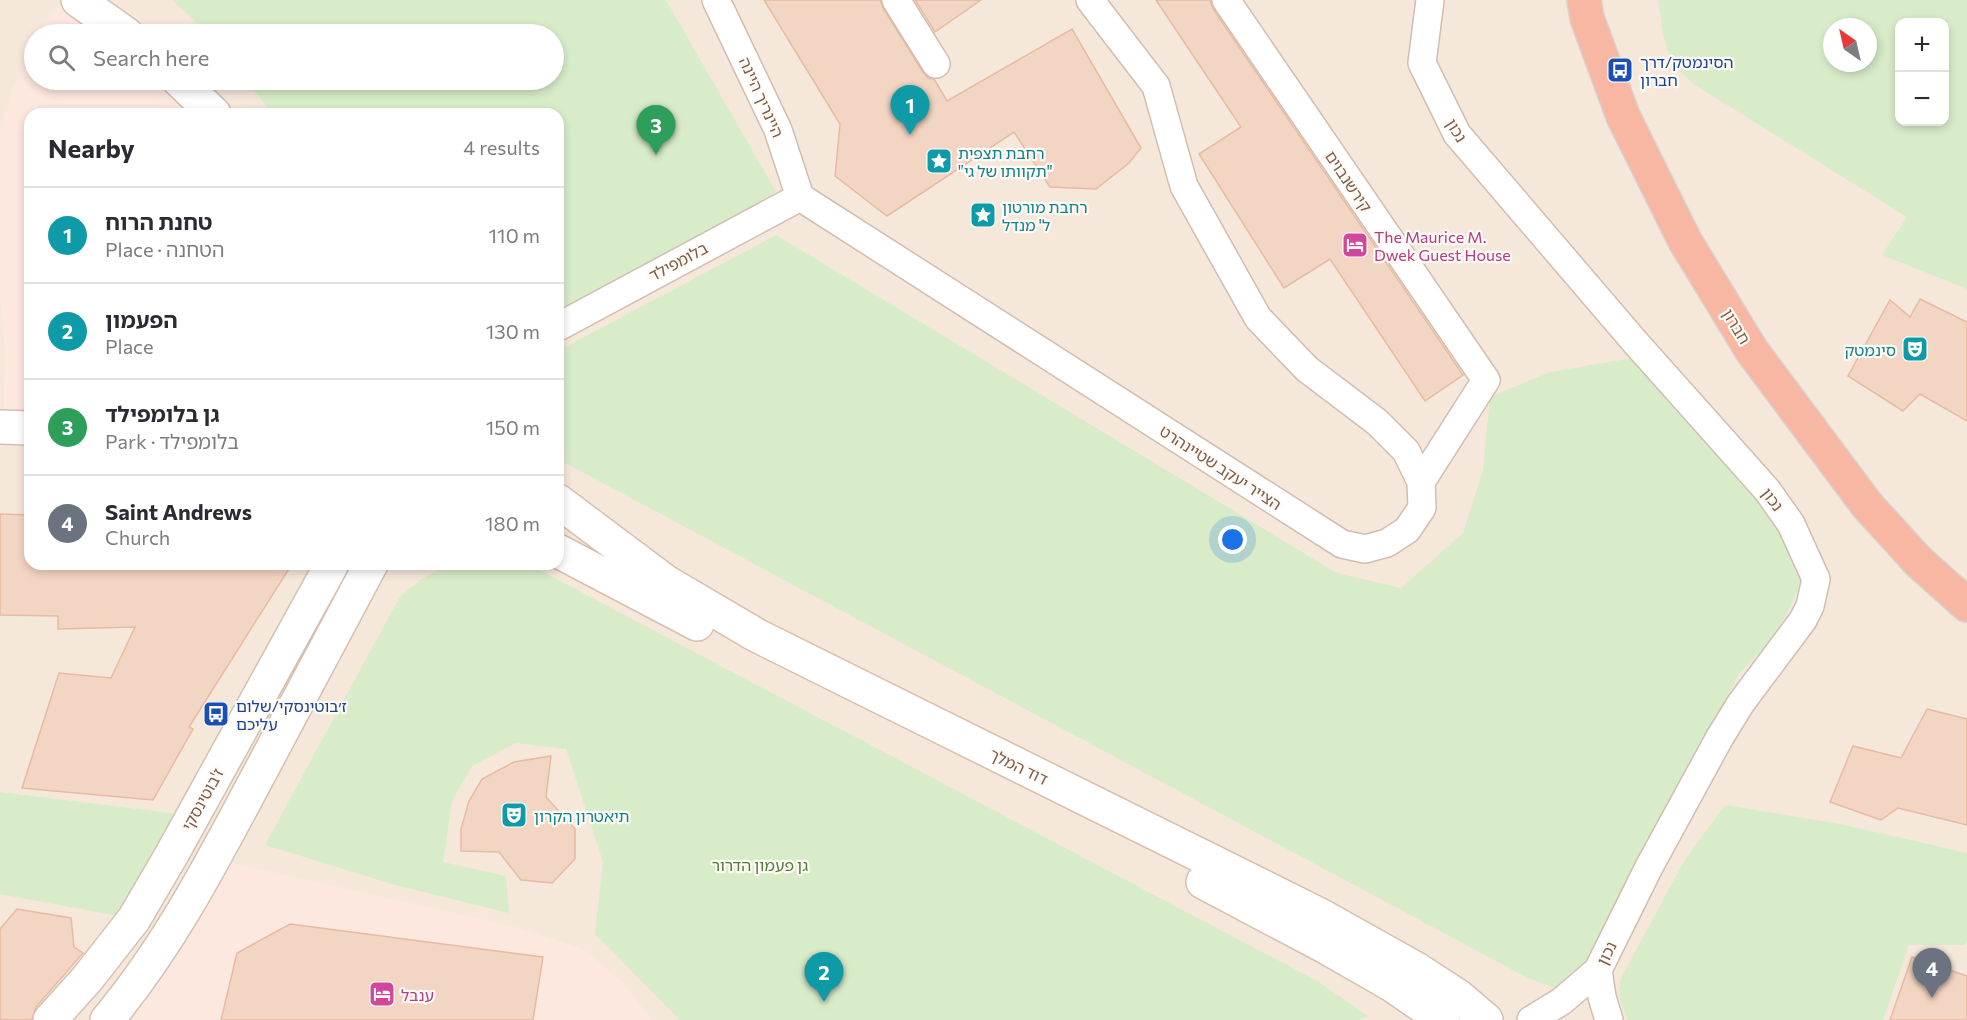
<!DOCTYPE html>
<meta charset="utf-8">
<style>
:root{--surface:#fff;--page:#f7f7f7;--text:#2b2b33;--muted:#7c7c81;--line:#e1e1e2;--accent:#e76f51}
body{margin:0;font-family:Commissioner,"Noto Sans Hebrew",sans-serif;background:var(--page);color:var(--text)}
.controls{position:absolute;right:18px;top:18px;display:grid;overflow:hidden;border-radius:12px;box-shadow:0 3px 9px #0003}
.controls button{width:54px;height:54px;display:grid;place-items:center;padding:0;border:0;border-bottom:2px solid var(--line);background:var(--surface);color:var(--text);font:30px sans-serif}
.compass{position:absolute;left:1823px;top:18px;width:54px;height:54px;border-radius:50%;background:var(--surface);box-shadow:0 3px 9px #0003;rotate:326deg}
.you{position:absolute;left:1233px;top:540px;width:21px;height:21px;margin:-15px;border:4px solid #fff;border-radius:50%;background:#1a73e8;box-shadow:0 0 0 9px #1a73e833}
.badge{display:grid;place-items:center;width:39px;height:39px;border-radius:50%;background:var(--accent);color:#fff;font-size:20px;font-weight:700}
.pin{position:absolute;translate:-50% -50px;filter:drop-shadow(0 2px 3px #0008)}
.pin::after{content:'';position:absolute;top:32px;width:21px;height:18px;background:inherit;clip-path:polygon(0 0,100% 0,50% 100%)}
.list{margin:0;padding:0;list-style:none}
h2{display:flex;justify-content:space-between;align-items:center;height:78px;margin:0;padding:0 24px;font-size:26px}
h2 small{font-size:20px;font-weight:400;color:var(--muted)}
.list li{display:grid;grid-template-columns:39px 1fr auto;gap:18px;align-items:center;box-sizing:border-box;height:96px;padding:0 24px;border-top:2px solid var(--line)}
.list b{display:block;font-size:22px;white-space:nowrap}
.list p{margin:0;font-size:20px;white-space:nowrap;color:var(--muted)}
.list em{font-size:20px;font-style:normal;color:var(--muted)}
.icon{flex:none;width:33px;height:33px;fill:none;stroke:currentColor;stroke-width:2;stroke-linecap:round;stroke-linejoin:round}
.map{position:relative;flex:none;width:1967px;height:1020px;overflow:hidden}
.search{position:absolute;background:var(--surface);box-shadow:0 3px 9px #0003;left:24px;top:24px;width:540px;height:66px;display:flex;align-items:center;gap:15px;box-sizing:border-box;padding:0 21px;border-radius:33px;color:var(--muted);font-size:22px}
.panel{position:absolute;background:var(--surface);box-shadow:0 3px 9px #0003;left:24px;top:108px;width:540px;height:462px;border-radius:18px}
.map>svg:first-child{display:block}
.residential{fill:#f5e8da;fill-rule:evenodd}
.commercial{fill:#fde8e0}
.green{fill:#d8ecc9;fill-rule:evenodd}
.building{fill:#f3d5c3;stroke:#e6bba3;stroke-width:1.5}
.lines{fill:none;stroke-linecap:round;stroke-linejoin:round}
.street-casing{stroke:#d1beb0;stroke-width:30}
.secondary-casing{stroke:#d6c0b0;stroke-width:36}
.highway-casing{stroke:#dad1cd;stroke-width:36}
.street{stroke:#fff;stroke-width:27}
.secondary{stroke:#fff;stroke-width:33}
.highway{stroke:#f7b7a3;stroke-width:33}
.labels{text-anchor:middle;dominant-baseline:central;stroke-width:4.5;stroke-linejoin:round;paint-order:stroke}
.transit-label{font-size:16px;fill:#164399;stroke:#fffaf3;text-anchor:start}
.street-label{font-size:16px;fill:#7a5c4d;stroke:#fffaf3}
.culture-label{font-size:16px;fill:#0d838f;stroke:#fffaf3;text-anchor:start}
.hotel-label{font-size:16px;fill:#b23c85;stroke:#fffaf3;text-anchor:start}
.park-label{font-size:16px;fill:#537a41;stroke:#fffaf3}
</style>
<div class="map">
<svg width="1967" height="1020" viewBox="0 0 1967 1020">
<rect width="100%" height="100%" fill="#fdf6ec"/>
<path class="residential" d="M 0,0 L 1967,0 L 1967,1020 L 0,1020 ZM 1900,22 L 1944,22 L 1944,122 L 1900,122 ZM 1832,27 L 1868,27 L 1868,63 L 1832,63 ZM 34,34 L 554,34 L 554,80 L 34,80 ZM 30,114 L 558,114 L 558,564 L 30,564 Z"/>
<path class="commercial" d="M 61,0 L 75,0 L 111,34 L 39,34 Z
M 34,42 L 34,80 L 156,80 L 188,114 L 30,114 L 30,414 L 4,413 L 5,352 L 0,295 L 0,131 L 12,90 Z
M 214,859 L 508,925 L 583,949 L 622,982 L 652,1020 L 107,1020 Z"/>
<path class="green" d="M 172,0 L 666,0 L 778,195 L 558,315 L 558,114 L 272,114 L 247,80 L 554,80 L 554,34 L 209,34 Z
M 1658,0 L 1967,0 L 1967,289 L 1882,255 L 1907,217 L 1695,85 L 1676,68 L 1668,52 L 1663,33 ZM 1900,22 L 1944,22 L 1944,122 L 1900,122 ZM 1832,27 L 1868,27 L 1868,63 L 1832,63 Z
M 776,235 L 1337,573 L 1401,588 L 1463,533 L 1483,470 L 1490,397 L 1550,372 L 1639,357 L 1743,472 L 1789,541 L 1803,580 L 1777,633 L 1739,674 L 1684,781 L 1593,975 L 1566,992 L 1528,978 L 558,459 L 558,351 Z
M 454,564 L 528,564 L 1319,982 L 1368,1016 L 1359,1020 L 680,1020 L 595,934 L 603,862 L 566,749 L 516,743 L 472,766 L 452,801 L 443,862 L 506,876 L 509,913 L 395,885 L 265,845 L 399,598 C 417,581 430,572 454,564 Z
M 0,792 L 178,814 L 118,916 L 0,894 Z
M 1725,805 L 1845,825 L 1967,853 L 1967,942 L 1965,945 L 1909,945 L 1883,1020 L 1628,1020 C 1620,1004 1617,993 1622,976 L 1684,861 Z"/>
<path class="building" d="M 764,0 L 880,0 L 883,8 L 923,72 L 928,78 L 934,79 L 947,101 L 1072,29 L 1141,148 L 1129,163 L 1096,189 L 1050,187 L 1014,132 L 887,216 L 835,176 L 840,124 Z
M 915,0 L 981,0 L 935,32 Z
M 1156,0 L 1210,0 L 1213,9 L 1463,375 L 1425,401 L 1330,259 L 1284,288 L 1199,154 L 1241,127 Z
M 1920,299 L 1967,322 L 1967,421 L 1920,394 L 1903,411 L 1848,376 L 1890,300 L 1910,317 Z
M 0,514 L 30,515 L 30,564 L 292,564 L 189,727 L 193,729 L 153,800 L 22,788 L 59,673 L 111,678 L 135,627 L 58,629 L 58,616 L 0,615 Z
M 1927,709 L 1967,719 L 1967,825 L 1898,808 L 1881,820 L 1830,802 L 1853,746 L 1901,758 Z
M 551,756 L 546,797 L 575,829 L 575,859 L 552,883 L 521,880 L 499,852 L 461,851 L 461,829 L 469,801 L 482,779 L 514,762 Z
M 17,909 L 71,918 L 74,947 L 83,953 L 36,1007 L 32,1020 L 0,1020 L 0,929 Z
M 290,924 L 543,957 L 533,1020 L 221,1020 L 237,953 Z
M 1912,957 L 1967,976 L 1967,1020 L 1890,1020 Z"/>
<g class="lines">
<g class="street-casing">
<path id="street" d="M 716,0 L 778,130 L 800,197
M 896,0 L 936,64
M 1226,0 L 1486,380 L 1421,482
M 1430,0 L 1422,63 L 1457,134 L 1635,342 L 1767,490 L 1791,524 L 1816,579 L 1810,606 L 1803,620 L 1741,703 L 1720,737 L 1649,867 L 1598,970 L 1562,1001 L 1531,1020
M 800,197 L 1342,544 L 1365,549 L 1387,543 L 1407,530 L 1422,508 L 1421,482 L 1406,451 L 1377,422 L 1307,369 L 1258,318 L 1184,186 L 1156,86 L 1090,0
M 558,327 L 800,197
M 1598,970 L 1602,997 L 1609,1020"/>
</g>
<g class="secondary-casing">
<path id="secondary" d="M 78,0 L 126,34
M 179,80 L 214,114
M 0,427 L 30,428
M 558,501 L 666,582 L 756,635 L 1318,914 L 1418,970 L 1458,996 L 1486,1020
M 558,551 L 697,624
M 1203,882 L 1324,946 L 1392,985 L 1443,1020
M 50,1020 L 87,979 L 134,919 L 172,854 L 332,564
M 107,1020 C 165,951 207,872 249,793 C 290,717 330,640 371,564"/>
</g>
<g class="highway-casing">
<path id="highway" d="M 1584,0 L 1587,18 L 1623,116 L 1685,241 L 1752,351 L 1867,505 L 1918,561 L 1967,605"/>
</g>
<use href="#street" class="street"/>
<use href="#secondary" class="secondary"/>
<use href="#highway" class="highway"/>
</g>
<defs>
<g id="bus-square" transform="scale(1.35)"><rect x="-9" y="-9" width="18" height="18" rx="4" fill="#1a4fb4" stroke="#fffaf3"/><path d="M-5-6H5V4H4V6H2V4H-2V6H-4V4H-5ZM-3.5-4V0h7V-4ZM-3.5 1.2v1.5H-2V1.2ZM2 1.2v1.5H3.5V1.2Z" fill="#fff"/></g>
<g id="sight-square" transform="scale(1.35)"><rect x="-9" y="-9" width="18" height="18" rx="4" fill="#0f9aa8" stroke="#fffaf3"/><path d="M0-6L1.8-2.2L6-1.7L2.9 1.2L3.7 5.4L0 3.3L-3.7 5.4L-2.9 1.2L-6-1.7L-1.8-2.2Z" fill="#fff"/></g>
<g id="hotel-square" transform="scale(1.35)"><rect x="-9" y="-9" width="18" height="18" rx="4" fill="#d1479c" stroke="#fffaf3"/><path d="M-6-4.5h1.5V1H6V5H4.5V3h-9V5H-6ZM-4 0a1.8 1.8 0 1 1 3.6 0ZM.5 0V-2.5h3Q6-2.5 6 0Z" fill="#fff"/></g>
<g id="theatre-square" transform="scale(1.35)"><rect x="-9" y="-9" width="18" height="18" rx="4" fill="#0f9aa8" stroke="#fffaf3"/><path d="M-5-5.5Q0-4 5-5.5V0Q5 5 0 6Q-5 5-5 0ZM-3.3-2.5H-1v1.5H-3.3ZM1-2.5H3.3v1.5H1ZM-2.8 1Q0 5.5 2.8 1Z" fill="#fff"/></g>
</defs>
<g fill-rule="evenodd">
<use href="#bus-square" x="1620" y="70"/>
<use href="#sight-square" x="939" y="161"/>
<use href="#sight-square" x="983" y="215"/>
<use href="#hotel-square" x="1355" y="245"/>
<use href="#theatre-square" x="1915" y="349"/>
<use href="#bus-square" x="216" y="714"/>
<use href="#theatre-square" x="514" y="815"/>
<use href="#hotel-square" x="382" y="994"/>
</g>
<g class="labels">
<g class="transit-label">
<text x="1640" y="61">הסינמטק/דרך<tspan x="1640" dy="18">חברון</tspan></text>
<text x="236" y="705">ז׳בוטינסקי/שלום<tspan x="236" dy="18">עליכם</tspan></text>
</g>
<g class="street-label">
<text transform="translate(762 97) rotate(66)">היינריך היינה</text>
<text transform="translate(1457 130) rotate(58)">נכון</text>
<text transform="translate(1349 181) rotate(56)">קירשנבוים</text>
<text transform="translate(678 261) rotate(-28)">בלומפילד</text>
<text transform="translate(1737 326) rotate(59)">חברון</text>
<text transform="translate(1221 467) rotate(33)">הצייר יעקב שטיינהרט</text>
<text transform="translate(1773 499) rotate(52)">נכון</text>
<text transform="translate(1019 766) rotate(26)">דוד המלך</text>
<text transform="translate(202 799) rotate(-61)">ז'בוטינסקי</text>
<text transform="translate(1606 953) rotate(-64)">נכון</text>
</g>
<g class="culture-label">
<text x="958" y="152">רחבת תצפית<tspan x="958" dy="18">"תקוותו של גי"</tspan></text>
<text x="1002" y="206">רחבת מורטון<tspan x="1002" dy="18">ל' מנדל</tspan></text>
<text x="1896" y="349" text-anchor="end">סינמטק</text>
<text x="534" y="815">תיאטרון הקרון</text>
</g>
<g class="hotel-label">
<text x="1374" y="236">The Maurice M.<tspan x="1374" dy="18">Dwek Guest House</tspan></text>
<text x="401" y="994">ענבל</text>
</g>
<g class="park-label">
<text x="760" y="864">גן פעמון הדרור</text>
</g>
</g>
</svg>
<div class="controls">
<button>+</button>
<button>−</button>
</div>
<svg class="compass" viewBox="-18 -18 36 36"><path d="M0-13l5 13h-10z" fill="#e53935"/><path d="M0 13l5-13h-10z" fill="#7c7c81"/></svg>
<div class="you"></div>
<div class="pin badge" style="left:910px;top:135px;background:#0f9aa8">1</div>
<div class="pin badge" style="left:824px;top:1002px;background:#0f9aa8">2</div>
<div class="pin badge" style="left:656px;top:155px;background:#2e9e5b">3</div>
<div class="pin badge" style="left:1932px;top:998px;background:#6b7280">4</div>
<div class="search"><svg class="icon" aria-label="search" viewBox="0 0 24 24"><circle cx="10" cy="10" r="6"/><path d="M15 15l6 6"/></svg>Search here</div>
<section class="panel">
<h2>Nearby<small>4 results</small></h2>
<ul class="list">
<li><span class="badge" style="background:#0f9aa8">1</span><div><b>טחנת הרוח</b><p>Place · הטחנה</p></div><em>110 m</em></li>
<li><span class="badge" style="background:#0f9aa8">2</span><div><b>הפעמון</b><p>Place</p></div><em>130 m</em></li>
<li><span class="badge" style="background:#2e9e5b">3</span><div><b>גן בלומפילד</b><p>Park · בלומפילד</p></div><em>150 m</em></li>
<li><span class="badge" style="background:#6b7280">4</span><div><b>Saint Andrews</b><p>Church</p></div><em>180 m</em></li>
</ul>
</section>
</div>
